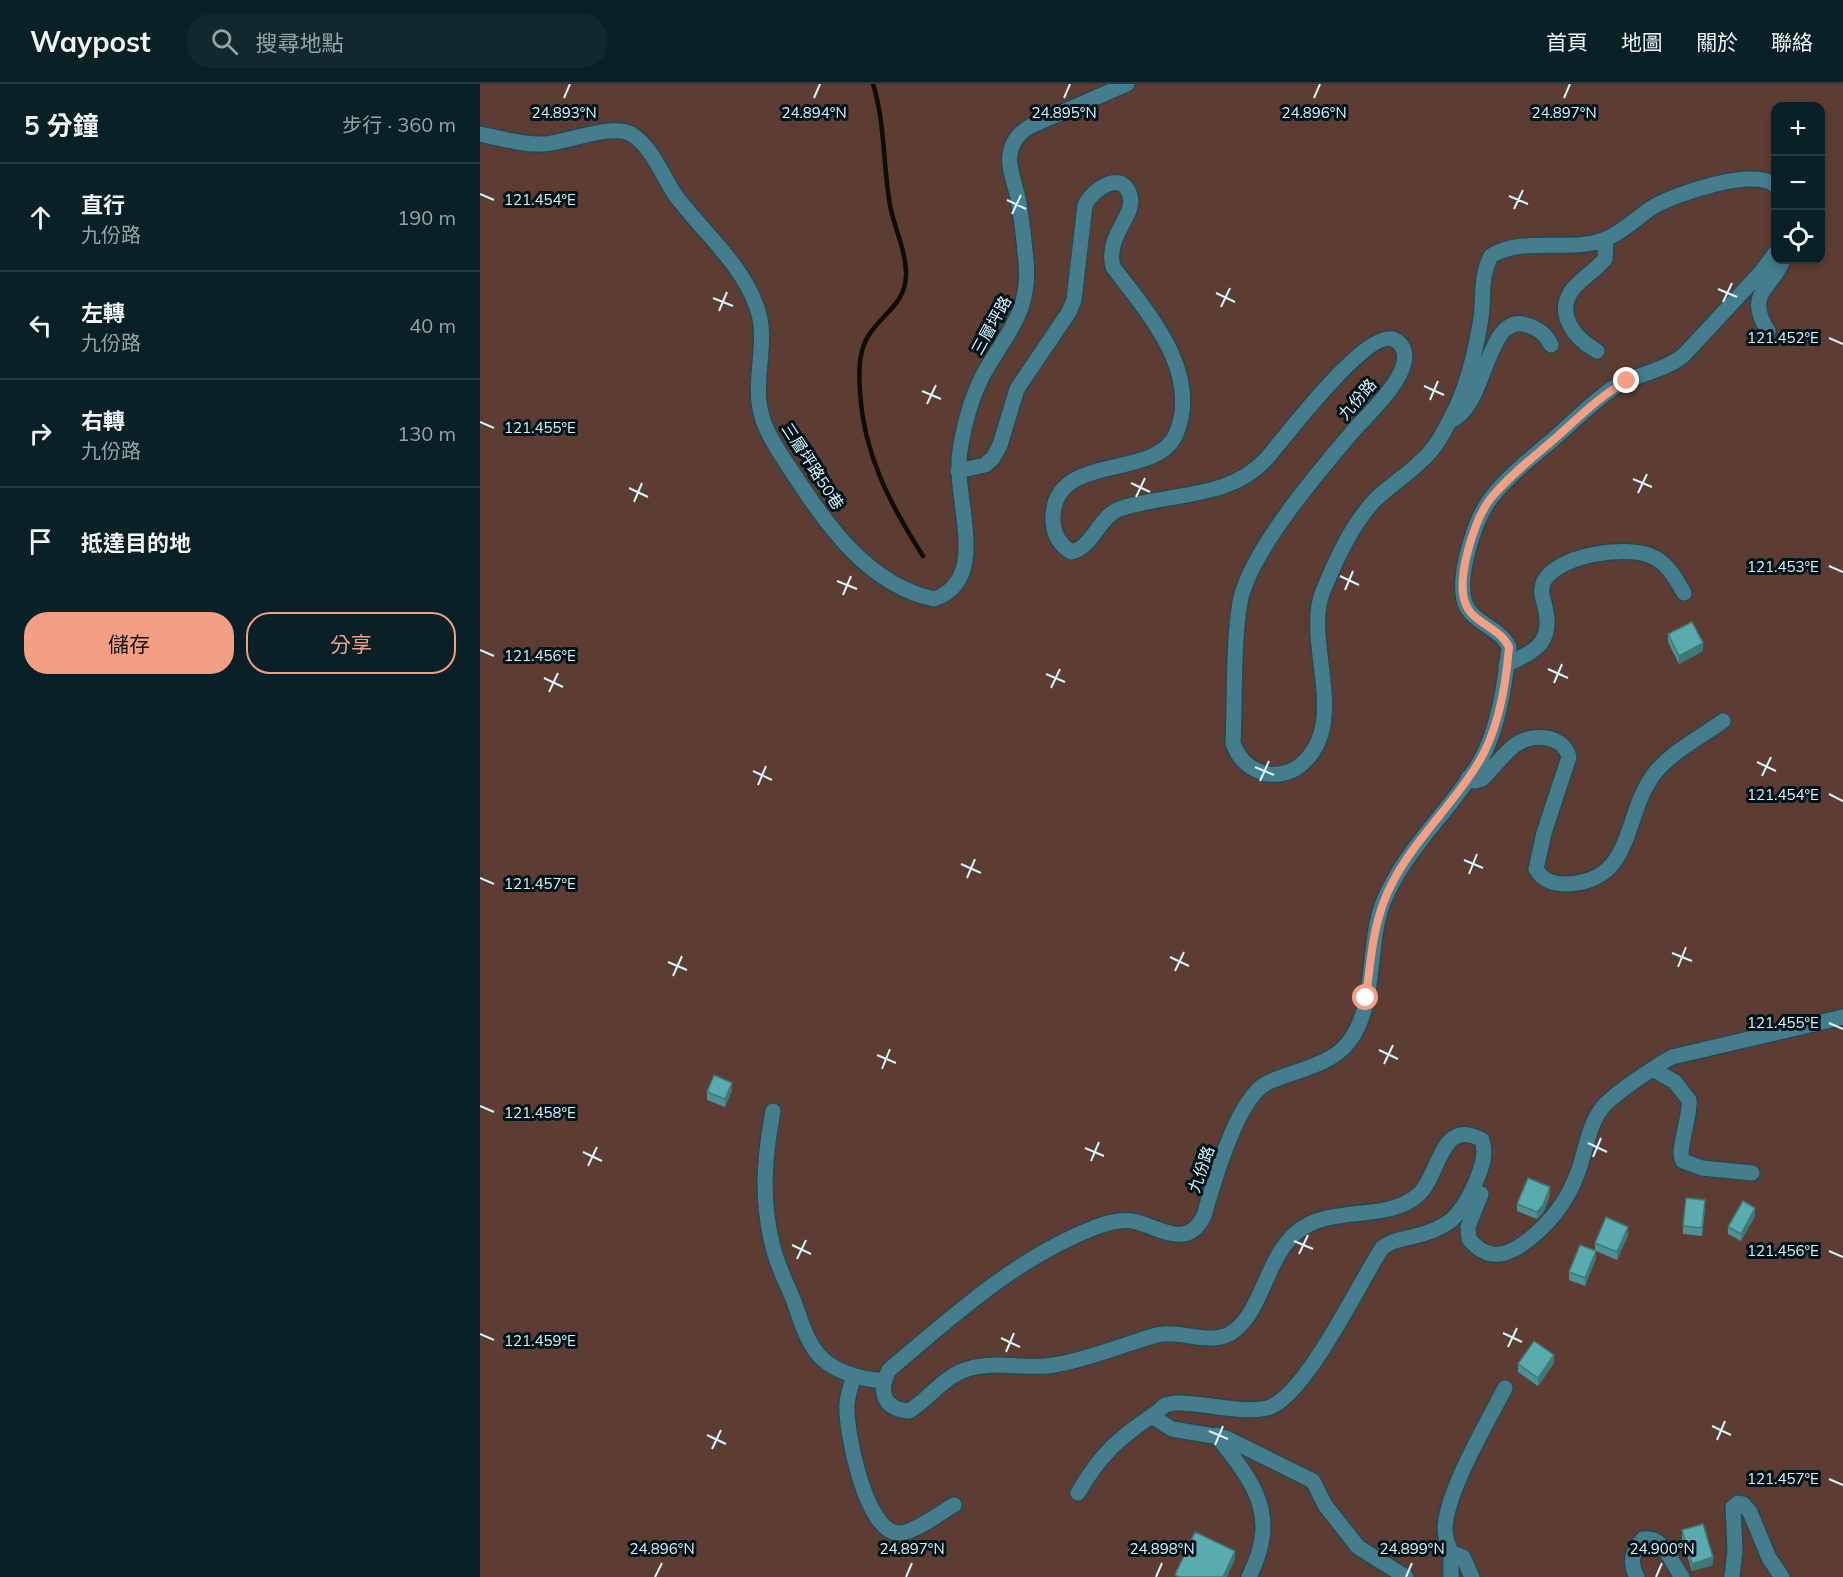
<!DOCTYPE html>
<html lang="zh-TW">
<meta charset="utf-8">
<style>
:root{--surface:#082026;--page:#11282e;--text:#f1f3f6;--muted:#98a3a7;--line:#293e43;--accent:#f39f84}
body{margin:0;font-family:Mulish,"Noto Sans TC",sans-serif;background:var(--page);color:var(--text)}
.controls{position:absolute;right:18px;top:18px;display:grid;overflow:hidden;border-radius:12px;box-shadow:0 3px 9px #0003}
.controls button{width:54px;height:54px;display:grid;place-items:center;padding:0;border:0;border-bottom:2px solid var(--line);background:var(--surface);color:var(--text);font:30px sans-serif}
.stop{position:absolute;width:18px;height:18px;margin:-14px;border:4px solid #f39f84;border-radius:50%;background:#fff}
.stop.end{background:#f39f84;border-color:#fff;box-shadow:0 2px 6px #0008}
.list{margin:0;padding:0;list-style:none}
h2{display:flex;justify-content:space-between;align-items:center;height:78px;margin:0;padding:0 24px;font-size:26px}
h2 small{font-size:20px;font-weight:400;color:var(--muted)}
.list li{display:grid;grid-template-columns:39px 1fr auto;gap:18px;align-items:center;box-sizing:border-box;height:108px;padding:0 24px;border-top:2px solid var(--line)}
.list b{display:block;font-size:22px;white-space:nowrap}
.list p{margin:0;font-size:20px;white-space:nowrap;color:var(--muted)}
.list em{font-size:20px;font-style:normal;color:var(--muted)}
.actions{display:flex;gap:12px;padding:18px 24px}
.actions a{flex:1;padding:14px 0;border:2px solid var(--accent);border-radius:24px;text-align:center;font-size:21px;color:var(--accent)}
.actions .main{background:var(--accent);color:#111}
.icon{flex:none;width:33px;height:33px;fill:none;stroke:currentColor;stroke-width:2;stroke-linecap:round;stroke-linejoin:round}
.map{position:relative;flex:none;width:1363px;height:1493px;overflow:hidden}
header{display:flex;align-items:center;gap:36px;box-sizing:border-box;height:84px;padding:0 30px;background:var(--surface);border-bottom:2px solid var(--line)}
header strong{font-size:28px}
nav{display:flex;gap:33px;margin-inline-start:auto;font-size:21px}
.search{width:420px;height:54px;background:var(--page);display:flex;align-items:center;gap:15px;box-sizing:border-box;padding:0 21px;border-radius:24px;color:var(--muted);font-size:22px}
main{display:flex}
aside{flex:1;background:var(--surface)}
.map>svg:first-child{display:block}
.green{fill:#5d3d33;fill-rule:evenodd}
.lines{fill:none;stroke-linecap:round;stroke-linejoin:round}
.stream{stroke:#0f0c00;stroke-width:4.5}
.minor-casing{stroke:#28474f;stroke-width:18}
.minor{stroke:#467d8c;stroke-width:15}
.wall{fill:#4d9396}
.shaded-wall{fill:#3e787a}
.building{fill:#59abae;stroke:#3e787a;stroke-width:1.5}
.route{stroke:#f39f84;stroke-width:8}
.ticks{fill:none;stroke:#d7f4fd;stroke-width:2}
.labels{text-anchor:middle;dominant-baseline:central;stroke-width:6;stroke-linejoin:round;paint-order:stroke}
.street-label{font-size:16px;fill:#d7f4fd;stroke:#001319}
.ticks-label{font-size:15px;text-anchor:middle;fill:#d7f4fd;stroke:#001319;stroke-width:6;stroke-linejoin:round;paint-order:stroke}
</style>
<header>
<strong>Waypost</strong>
<div class="search"><svg class="icon" aria-label="search" viewBox="0 0 24 24"><circle cx="10" cy="10" r="6"/><path d="M15 15l6 6"/></svg>搜尋地點</div>
<nav><a>首頁</a><a>地圖</a><a>關於</a><a>聯絡</a></nav>
</header>
<main>
<aside>
<h2>5 分鐘<small>步行 · 360 m</small></h2>
<ul class="list">
<li><svg class="icon" aria-label="ahead" viewBox="0 0 24 24"><path d="M12 20V5M6 11l6-6 6 6"/></svg><div><b>直行</b><p>九份路</p></div><em>190 m</em></li>
<li><svg class="icon" aria-label="left" viewBox="0 0 24 24"><path d="M17 20v-9H6M10 6l-5 5 5 5"/></svg><div><b>左轉</b><p>九份路</p></div><em>40 m</em></li>
<li><svg class="icon" aria-label="right" viewBox="0 0 24 24"><path d="M7 20v-9h11M14 6l5 5-5 5"/></svg><div><b>右轉</b><p>九份路</p></div><em>130 m</em></li>
<li><svg class="icon" aria-label="arrive" viewBox="0 0 24 24"><path d="M6 21V4h12l-3 4 3 4H6"/></svg><div><b>抵達目的地</b></div></li>
</ul>
<div class="actions"><a class="main">儲存</a><a>分享</a></div>
</aside>
<div class="map">
<svg width="1363" height="1493" viewBox="0 0 1363 1493">
<rect width="100%" height="100%" fill="#0b2b33"/>
<path class="green" d="M 0,0 L 1363,0 L 1363,1493 L 0,1493 ZM 1296,22 L 1340,22 L 1340,176 L 1296,176 Z"/>
<g class="lines">
<path class="stream" d="M 393,0 C 405,38 403,82 410,121 C 414,144 427,168 426,192 C 425,222 398,232 386,256 C 378,272 379,291 380,309 C 384,371 410,420 443,472"/>
<g class="minor-casing">
<path id="minor" d="M 0,50 C 20,54 42,61 63,60 C 85,59 132,39 151,50 C 173,63 182,92 196,112 C 223,148 260,178 276,221 C 290,255 272,294 281,329 C 286,350 301,371 313,389 C 347,442 389,501 454,515 C 512,495 472,415 480,367 C 484,341 490,317 502,293 C 525,250 551,230 546,177 C 544,156 542,135 538,114 C 535,100 528,84 530,70 C 532,57 540,48 551,42 L 647,0
M 1288,247 C 1264,209 1292,205 1303,176
M 1117,267 C 1095,255 1074,229 1093,205 C 1102,194 1115,187 1125,175 L 1126,156
M 972,336 C 1007,321 1006,227 1047,241 C 1059,245 1066,250 1071,261
M 478,387 L 505,381 L 513,374 L 520,361 L 537,305 L 589,228 L 594,216 L 605,121 C 612,106 643,84 650,112 C 656,132 625,151 633,183 C 667,228 722,288 696,350 C 676,398 569,366 573,438 C 574,451 580,461 591,468 C 613,463 617,436 637,426 C 645,422 658,420 667,418 C 710,409 756,409 787,374 C 804,355 891,237 917,257 C 945,279 889,329 874,346 C 840,386 770,467 760,518 C 753,560 755,616 753,659 C 759,675 767,683 783,689 C 794,692 808,690 818,683 C 873,642 822,559 843,507 C 856,476 872,440 895,416 C 909,402 926,392 940,378 C 956,365 966,344 975,326 C 989,297 996,265 1001,234 C 1004,212 1000,193 1011,172 C 1047,150 1095,172 1132,152 C 1147,144 1159,132 1173,123 C 1194,110 1277,82 1296,102
M 1026,581 C 1057,566 1075,558 1064,519 C 1062,512 1060,505 1064,497 C 1078,471 1145,461 1171,472 C 1187,478 1196,495 1204,509
M 988,694 L 995,697 L 1002,695 C 1014,684 1023,670 1035,661 C 1052,649 1083,650 1089,673 L 1064,749 L 1056,785 C 1063,797 1073,800 1087,800 C 1155,797 1142,733 1174,690 C 1191,668 1221,653 1243,637
M 1173,985 L 1195,998 L 1209,1016 C 1211,1033 1196,1067 1203,1077 L 1222,1084 L 1272,1089
M 293,1027 C 284,1074 281,1117 293,1163 C 297,1181 306,1198 313,1215 C 320,1233 325,1254 337,1269 C 352,1288 381,1295 403,1297
M 1001,1110 L 988,1143 L 989,1155 C 1004,1173 1020,1175 1040,1162 C 1066,1144 1087,1119 1098,1088 C 1106,1067 1108,1042 1122,1024 C 1132,1011 1177,981 1192,973 L 1363,933
M 374,1292 C 371,1301 368,1309 367,1319 C 365,1346 385,1445 417,1449 C 432,1451 461,1428 474,1421
M 736,1351 C 775,1400 800,1431 769,1493
M 598,1409 C 621,1369 639,1354 676,1329
M 973,1472 C 969,1464 965,1455 965,1445 C 966,1408 1007,1339 1025,1304
M 926,1493 L 878,1463 L 845,1421 L 833,1397 L 746,1354 L 692,1345 L 676,1335 L 676,1329 L 685,1321 L 695,1319 C 722,1318 761,1330 787,1324 C 825,1314 879,1199 902,1164 C 911,1157 919,1156 931,1153 C 967,1145 980,1134 995,1100 C 1001,1085 1007,1072 1002,1056 C 960,1032 960,1092 938,1111 C 906,1139 850,1120 817,1148 C 787,1172 783,1225 754,1247 C 735,1262 706,1248 683,1250 C 672,1251 659,1257 648,1260 C 624,1268 599,1277 574,1281 C 546,1286 515,1276 488,1285 C 465,1291 449,1315 429,1327 C 403,1325 398,1307 409,1286 C 473,1232 537,1173 616,1143 C 629,1138 643,1134 657,1138 C 683,1145 707,1165 724,1132 C 733,1100 757,1014 787,999 C 812,987 850,982 868,959 C 898,921 886,863 903,819 C 924,766 969,728 998,681 C 1018,648 1025,601 1029,563 C 1020,543 992,539 985,519 C 976,493 995,435 1011,414 C 1029,391 1055,371 1077,352 C 1095,336 1113,318 1133,304 C 1155,290 1182,288 1203,272 L 1282,187 L 1296,168
M 971,1493 L 971,1474 L 978,1471 L 983,1473 L 992,1493
M 1157,1493 C 1149,1478 1152,1467 1163,1455 C 1185,1452 1190,1478 1202,1493
M 1252,1493 L 1255,1466 L 1253,1423 L 1258,1419 L 1263,1420 L 1270,1428 L 1289,1474 L 1302,1493"/>
</g>
<use href="#minor" class="minor"/>
</g>
<path class="wall" d="M 1188,550 L 1223,567 L 1199,580 L 1188,558 Z
M 252,1006 L 245,1023 L 227,1016 L 227,1008 Z
M 1070,1111 L 1063,1129 L 1057,1135 L 1037,1127 L 1037,1120 Z
M 1225,1124 L 1222,1152 L 1203,1150 L 1203,1142 Z
M 1275,1132 L 1261,1157 L 1248,1150 L 1248,1143 Z
M 1148,1151 L 1137,1176 L 1116,1167 L 1116,1174 L 1105,1202 L 1089,1196 L 1089,1188 L 1115,1166 L 1115,1159 Z
M 1074,1279 L 1058,1302 L 1038,1288 L 1038,1280 Z
M 1202,1446 L 1233,1481 L 1212,1487 L 1202,1454 Z"/>
<path class="shaded-wall" d="M 1223,559 L 1223,567 L 1199,580 L 1199,572 Z
M 252,999 L 252,1006 L 245,1023 L 245,1015 Z
M 1070,1103 L 1070,1111 L 1063,1129 L 1057,1135 L 1057,1128 Z
M 1225,1116 L 1225,1124 L 1222,1152 L 1222,1144 Z
M 1275,1124 L 1275,1132 L 1261,1157 L 1261,1150 Z
M 1148,1143 L 1148,1151 L 1137,1176 L 1137,1168 Z
M 1116,1167 L 1116,1174 L 1105,1202 L 1105,1194 Z
M 1074,1271 L 1074,1279 L 1058,1302 L 1058,1294 Z
M 755,1467 L 755,1475 L 747,1493 L 743,1493 Z
M 1233,1473 L 1233,1481 L 1212,1487 L 1212,1480 Z"/>
<path class="building" d="M 1212,538 L 1223,559 L 1199,572 L 1188,550 Z
M 234,991 L 252,999 L 245,1015 L 227,1008 Z
M 1048,1094 L 1070,1103 L 1063,1121 L 1057,1128 L 1037,1120 Z
M 1206,1114 L 1225,1116 L 1222,1144 L 1203,1142 Z
M 1263,1117 L 1275,1124 L 1261,1150 L 1248,1143 Z
M 1126,1133 L 1148,1143 L 1137,1168 L 1115,1159 Z
M 1100,1161 L 1116,1167 L 1105,1194 L 1089,1188 Z
M 1054,1257 L 1074,1271 L 1058,1294 L 1038,1280 Z
M 1223,1440 L 1233,1473 L 1212,1480 L 1202,1446 Z
M 715,1448 L 755,1467 L 743,1493 L 699,1493 L 695,1491 Z"/>
<g class="lines">
<path class="route" d="M 886,914 C 890,883 892,850 903,820 C 922,767 968,728 997,681 C 1018,648 1026,601 1029,563 C 1020,543 991,539 985,518 C 976,493 995,434 1011,414 C 1031,390 1056,371 1079,351 C 1100,332 1121,311 1147,297"/>
</g>
<path class="ticks" d="M 84,14 L 90,0M 334,14 L 340,0M 584,14 L 590,0M 834,14 L 840,0M 1084,14 L 1090,0M 0,110 L 14,116M 1029,112 L 1048,120M 527,116 L 546,125M 1034,125 L 1043,106M 532,130 L 541,111M 1238,205 L 1257,213M 736,209 L 755,218M 233,214 L 253,222M 1243,218 L 1252,199M 741,223 L 750,204M 239,227 L 247,208M 1349,254 L 1363,260M 944,302 L 964,311M 442,307 L 461,315M 950,316 L 958,297M 447,320 L 456,301M 0,338 L 14,344M 1153,395 L 1172,403M 651,399 L 670,408M 149,404 L 168,413M 1158,409 L 1167,390M 656,413 L 665,394M 154,418 L 162,399M 1349,482 L 1363,488M 860,492 L 879,501M 357,497 L 377,505M 865,506 L 873,487M 363,511 L 371,492M 0,566 L 14,572M 1068,585 L 1088,594M 566,590 L 585,598M 64,594 L 83,603M 1074,599 L 1082,580M 571,604 L 580,585M 69,608 L 78,589M 1277,678 L 1296,687M 775,683 L 794,691M 273,687 L 292,696M 1282,692 L 1291,673M 780,697 L 789,677M 278,701 L 286,682M 1349,710 L 1363,717M 984,776 L 1003,784M 481,780 L 501,789M 989,790 L 997,770M 0,794 L 14,800M 487,794 L 495,775M 1192,869 L 1212,877M 690,873 L 709,882M 188,878 L 207,886M 1198,883 L 1206,863M 695,887 L 704,868M 193,892 L 202,872M 1349,939 L 1363,945M 899,966 L 918,975M 397,971 L 416,979M 904,980 L 913,961M 402,985 L 410,965M 0,1022 L 14,1028M 1108,1059 L 1127,1068M 605,1064 L 624,1072M 103,1068 L 122,1077M 1113,1073 L 1121,1054M 611,1077 L 619,1058M 108,1082 L 117,1063M 814,1157 L 833,1165M 312,1161 L 331,1170M 1349,1167 L 1363,1173M 819,1170 L 828,1151M 317,1175 L 326,1156M 1023,1249 L 1042,1258M 0,1250 L 14,1256M 521,1254 L 540,1263M 1028,1263 L 1037,1244M 526,1268 L 534,1249M 1232,1342 L 1251,1351M 729,1347 L 748,1355M 227,1351 L 246,1360M 1237,1356 L 1245,1337M 735,1361 L 743,1342M 232,1365 L 241,1346M 1349,1395 L 1363,1401M 175,1493 L 182,1479M 426,1493 L 432,1479M 676,1493 L 682,1479M 926,1493 L 932,1479M 1176,1493 L 1182,1479"/>
<g class="labels">
<g class="street-label">
<text transform="translate(511 241) rotate(-61)">三層坪路</text>
<text transform="translate(877 315) rotate(-49)">九份路</text>
<text transform="translate(333 382) rotate(57)">三層坪路50巷</text>
<text transform="translate(721 1085) rotate(-71)">九份路</text>
</g>
</g>
<g class="ticks-label">
<text x="84" y="34">24.893°N</text>
<text x="584" y="34">24.895°N</text>
<text x="834" y="34">24.896°N</text>
<text x="1084" y="34">24.897°N</text>
<text x="334" y="34">24.894°N</text>
<text x="60" y="121">121.454°E</text>
<text x="1303" y="259">121.452°E</text>
<text x="60" y="349">121.455°E</text>
<text x="1303" y="488">121.453°E</text>
<text x="60" y="577">121.456°E</text>
<text x="1303" y="716">121.454°E</text>
<text x="60" y="805">121.457°E</text>
<text x="1303" y="944">121.455°E</text>
<text x="60" y="1034">121.458°E</text>
<text x="1303" y="1172">121.456°E</text>
<text x="60" y="1262">121.459°E</text>
<text x="1303" y="1400">121.457°E</text>
<text x="182" y="1470">24.896°N</text>
<text x="432" y="1470">24.897°N</text>
<text x="682" y="1470">24.898°N</text>
<text x="932" y="1470">24.899°N</text>
<text x="1182" y="1470">24.900°N</text>
</g>
</svg>
<div class="controls">
<button>+</button>
<button>−</button>
<button><svg class="icon" aria-label="locate" viewBox="0 0 24 24"><circle cx="12" cy="12" r="6"/><path d="M12 2v4M12 18v4M2 12h4M18 12h4"/></svg></button>
</div>
<div class="stop" style="left:886px;top:914px"></div>
<div class="stop end" style="left:1147px;top:297px"></div>
</div>
</main>
